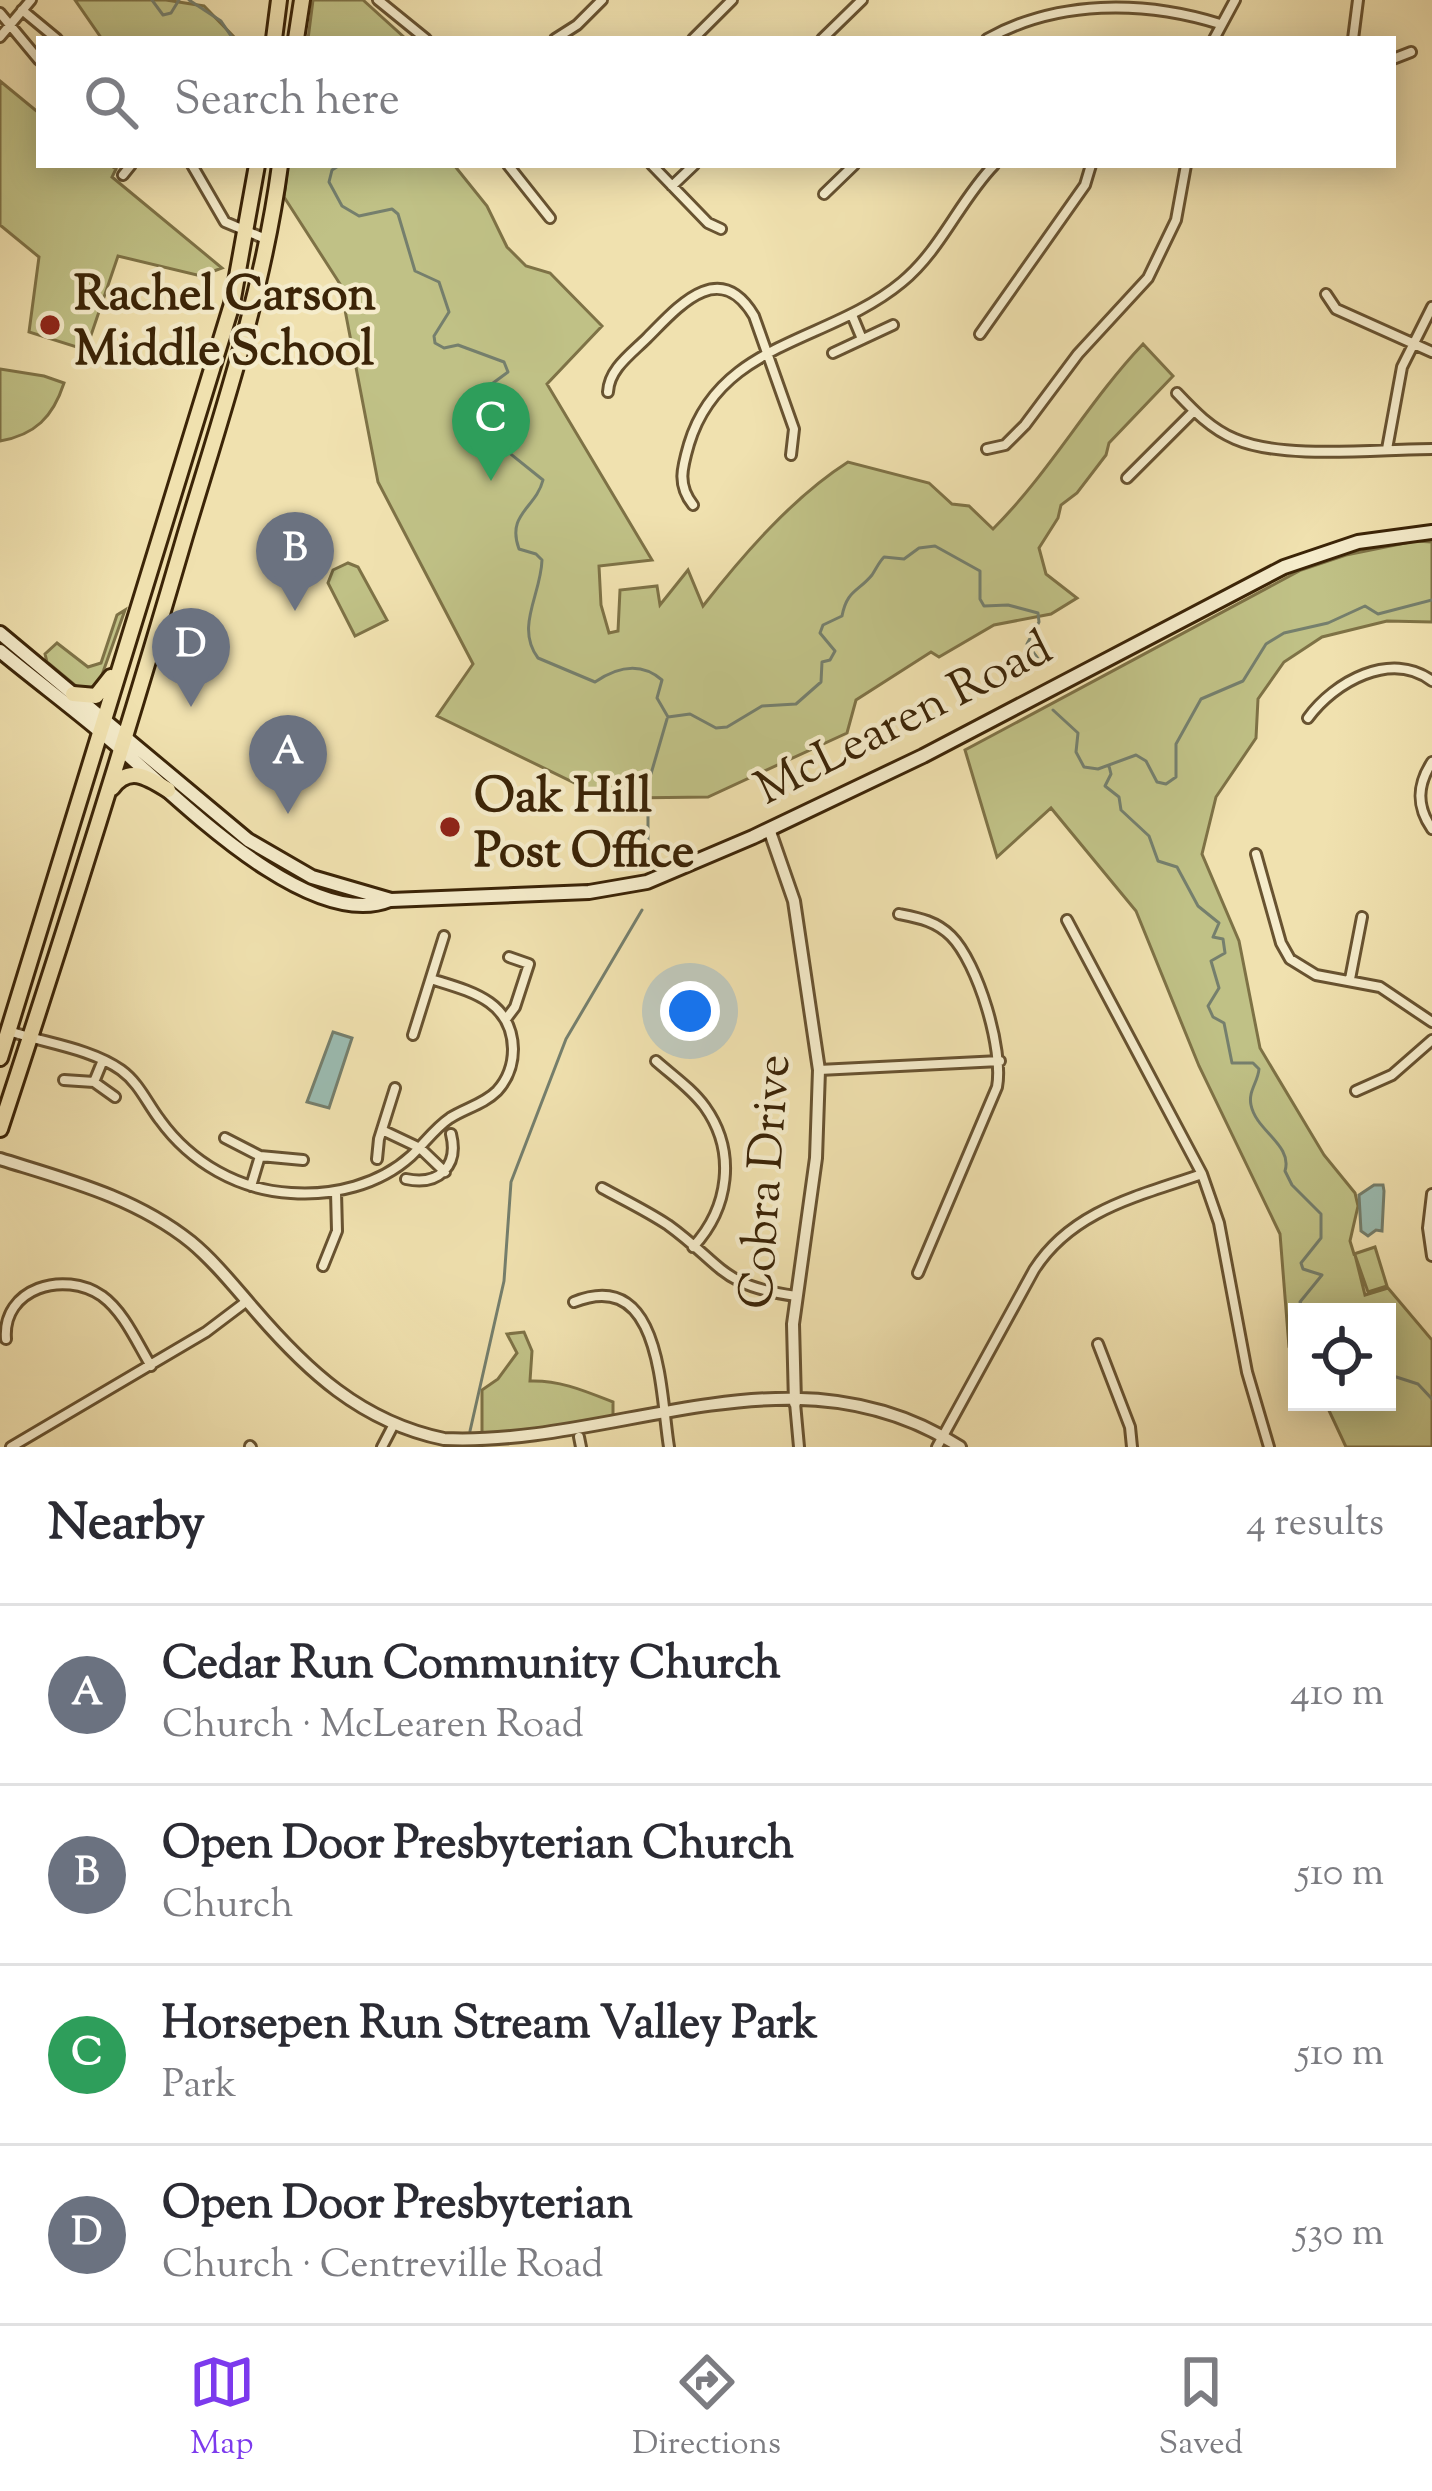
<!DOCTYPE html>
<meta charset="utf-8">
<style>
:root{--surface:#fff;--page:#f7f7f7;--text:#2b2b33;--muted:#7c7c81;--line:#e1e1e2;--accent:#7c3aed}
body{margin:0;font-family:"Sorts Mill Goudy",serif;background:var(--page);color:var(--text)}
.controls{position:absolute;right:36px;bottom:36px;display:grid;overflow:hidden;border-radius:0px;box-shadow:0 6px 30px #0003}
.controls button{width:108px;height:108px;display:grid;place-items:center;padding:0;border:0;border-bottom:3px solid var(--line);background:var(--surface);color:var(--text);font:60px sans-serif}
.you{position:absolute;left:690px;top:1011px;width:42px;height:42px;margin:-30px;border:9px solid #fff;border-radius:50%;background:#1a73e8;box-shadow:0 0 0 18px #1a73e833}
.badge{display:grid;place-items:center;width:78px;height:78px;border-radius:50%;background:var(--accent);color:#fff;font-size:39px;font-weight:700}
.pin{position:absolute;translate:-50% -99px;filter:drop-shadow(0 3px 6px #0008)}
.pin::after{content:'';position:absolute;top:63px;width:42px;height:36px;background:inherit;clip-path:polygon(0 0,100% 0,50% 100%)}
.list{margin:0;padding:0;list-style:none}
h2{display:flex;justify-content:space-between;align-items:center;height:156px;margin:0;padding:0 48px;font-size:51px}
h2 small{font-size:39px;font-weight:400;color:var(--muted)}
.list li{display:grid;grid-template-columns:78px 1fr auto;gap:36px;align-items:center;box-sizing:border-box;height:180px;padding:0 48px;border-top:3px solid var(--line)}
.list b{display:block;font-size:45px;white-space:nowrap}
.list p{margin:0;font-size:39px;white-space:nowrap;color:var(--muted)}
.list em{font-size:39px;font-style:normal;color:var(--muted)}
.icon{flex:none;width:66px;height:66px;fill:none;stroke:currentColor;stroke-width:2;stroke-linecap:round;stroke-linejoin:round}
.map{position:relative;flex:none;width:1432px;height:1447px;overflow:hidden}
.search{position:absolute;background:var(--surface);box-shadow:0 6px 30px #0003;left:36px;right:36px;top:36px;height:132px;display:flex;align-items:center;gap:30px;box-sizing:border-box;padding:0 42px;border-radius:0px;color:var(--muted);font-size:45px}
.sheet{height:876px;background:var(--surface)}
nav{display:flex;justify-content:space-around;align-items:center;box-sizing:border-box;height:168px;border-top:3px solid var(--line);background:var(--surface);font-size:33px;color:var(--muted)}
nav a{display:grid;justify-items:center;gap:6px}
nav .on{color:var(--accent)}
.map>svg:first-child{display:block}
.green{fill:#c0c186;stroke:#7e7246;stroke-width:3}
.water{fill:#9bbcb1;stroke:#757f6d;stroke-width:3}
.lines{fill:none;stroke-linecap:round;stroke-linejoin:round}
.stream{stroke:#757f6d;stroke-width:3}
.minor-casing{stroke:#685331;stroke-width:14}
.tertiary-casing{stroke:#685331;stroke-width:16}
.secondary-casing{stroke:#3b2407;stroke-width:18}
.primary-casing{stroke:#3b2407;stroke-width:20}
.minor{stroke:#f5eccb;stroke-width:8}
.tertiary{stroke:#f5eccb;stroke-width:10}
.secondary{stroke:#f5eccb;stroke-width:12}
.primary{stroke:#f0e1af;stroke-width:14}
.poi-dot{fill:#8f2418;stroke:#f5eccb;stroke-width:4.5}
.labels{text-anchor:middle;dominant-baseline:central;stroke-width:9;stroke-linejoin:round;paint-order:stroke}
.poi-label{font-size:48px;font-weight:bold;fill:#3b2407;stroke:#f5eccb;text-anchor:start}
.street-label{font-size:48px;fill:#3b2407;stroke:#f5eccb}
</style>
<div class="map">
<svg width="1432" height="1447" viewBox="0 0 1432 1447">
<rect width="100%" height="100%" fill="#f0e1af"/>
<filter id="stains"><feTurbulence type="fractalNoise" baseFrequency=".00167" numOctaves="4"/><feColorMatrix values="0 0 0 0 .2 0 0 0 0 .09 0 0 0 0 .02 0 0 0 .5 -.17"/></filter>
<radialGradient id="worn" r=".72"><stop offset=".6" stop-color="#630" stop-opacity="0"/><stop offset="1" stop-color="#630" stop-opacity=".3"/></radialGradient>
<path class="green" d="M 75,0 L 166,0 L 204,6 L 236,39 L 102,39 Z
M 313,0 L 363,0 L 406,39 L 308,39 Z
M 0,81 L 39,113 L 39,165 L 110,165 L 116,169 L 112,177 L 222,268 L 201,276 L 118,256 L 86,350 L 29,332 L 39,257 L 0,225 Z
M 288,165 L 454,165 L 487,206 L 507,247 L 526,266 L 550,273 L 602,326 L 547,384 L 652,560 L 599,566 L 601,605 L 609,633 L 618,631 L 620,590 L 657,586 L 660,605 L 688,570 L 703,606 C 743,555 793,497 848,462 L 929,483 L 952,504 L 969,506 L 993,529 C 1050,472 1088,402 1143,344 L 1173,376 L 1109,443 L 1106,455 L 1077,493 L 1061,505 L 1058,518 L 1039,548 L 1046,574 L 1077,598 L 1051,614 L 994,625 L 939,657 L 931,652 L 856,700 L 847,733 L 708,797 L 627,798 L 587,789 L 437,716 L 473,664 L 378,482 L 340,284 L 284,197 Z
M 0,369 L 44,376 L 64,383 C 53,417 35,435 0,441 Z
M 1415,541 L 1432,542 L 1432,622 L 1387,621 L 1322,637 L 1284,662 L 1258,699 L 1256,738 L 1216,797 L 1202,854 L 1239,941 L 1260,1048 L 1324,1155 L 1355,1193 L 1358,1206 L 1350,1241 L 1354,1254 L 1375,1247 L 1387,1286 L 1368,1292 L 1355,1255 L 1365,1295 L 1388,1288 L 1432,1340 L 1432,1447 L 1346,1447 L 1325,1402 L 1387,1402 L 1387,1312 L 1297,1312 L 1297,1359 L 1289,1347 L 1280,1234 L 1199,1066 L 1136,911 L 1051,808 L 997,857 L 965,750 L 1301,570 L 1346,555 Z
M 348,563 L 358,567 L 387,620 L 355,636 L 328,583 L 333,570 Z
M 125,610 L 97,689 L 82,691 L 47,662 L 45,654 L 57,643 L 88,667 L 101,663 L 117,615 Z
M 524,1332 L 532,1351 L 530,1381 C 560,1380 585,1391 613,1402 L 613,1420 L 529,1434 L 482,1435 L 482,1390 L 498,1379 L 517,1353 L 507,1334 Z"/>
<path class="water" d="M 333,1032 L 352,1038 L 329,1108 L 307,1102 Z
M 1374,1185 L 1383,1185 L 1384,1191 L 1382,1231 L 1376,1230 L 1368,1236 L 1361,1231 L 1359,1195 Z"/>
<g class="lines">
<path class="stream" d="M 152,0 L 163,15 L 171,13 L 179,0
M 189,0 L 221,21 L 233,39
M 340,165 L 332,170 L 329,182 L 342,206 L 359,216 L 392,209 L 398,214 L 415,271 L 439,282 L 449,312 L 434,336 L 435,343 L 444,348 L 458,345 L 504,362 L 508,372 L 489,386 L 488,398 L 498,414 L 487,435 L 543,480 C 536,508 506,514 519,549 L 536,554 L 542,560 C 541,595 515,627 538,658 L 595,682 C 617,667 640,661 662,680 L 657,698 L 668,717 L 690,714 L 716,728 L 727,727 L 762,706 L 796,704 L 821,682 L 822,662 L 830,660 L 835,651 L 820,633 L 823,625 L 842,616 C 847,590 858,592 872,575 C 876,569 879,562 884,557 L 904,559 L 919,548 L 935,546 L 980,571 L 980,599 L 984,606 L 1008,605 L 1038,613 L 1039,622 L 1027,644 L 1039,660
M 1053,710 L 1078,733 L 1076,752 L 1084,767 L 1098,769 L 1136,755 L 1146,761 L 1157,782 L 1166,784 L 1176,777 L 1176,744 L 1201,699 L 1243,681 L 1266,644 L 1284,633 L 1328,623 L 1365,606 L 1378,614 L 1432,600
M 1109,766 L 1111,774 L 1105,786 L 1119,797 L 1121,810 L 1149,836 L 1158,861 L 1177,867 L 1198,906 L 1219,923 L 1213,937 L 1223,939 L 1225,953 L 1211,961 L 1219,988 L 1208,1006 L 1213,1017 L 1224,1023 L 1232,1063 L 1253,1063 L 1259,1069 C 1258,1082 1248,1091 1251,1105 C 1256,1131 1293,1145 1285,1171 L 1292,1185 L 1321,1214 L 1321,1238 L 1301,1263 L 1303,1269 L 1322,1275 L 1300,1302 L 1302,1306 L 1318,1312
M 648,853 L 648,784 L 667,719
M 1387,1374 L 1418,1384 L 1432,1399
M 470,1431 L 504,1281 L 511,1182 L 566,1039 L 642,910"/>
<g class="minor-casing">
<path id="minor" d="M 378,0 L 426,39
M 22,10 L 57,39
M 0,13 L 39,60
M 0,37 L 31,0
M 555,39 L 577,25 L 602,0
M 693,39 L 732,0
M 822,39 L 862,0
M 987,39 C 1057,0 1143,0 1220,24
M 1214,39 L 1235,0
M 1353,39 L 1358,0
M 1393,59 L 1411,52
M 192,165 L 225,222 L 268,240
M 508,165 L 550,218
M 652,165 L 708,223 L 721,229
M 123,175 L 131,165
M 672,186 L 694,165
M 824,194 L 854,165
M 1326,294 L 1336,309 L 1432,352
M 852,315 L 862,339
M 980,334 L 1085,185 L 1091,165
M 833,353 L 893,325
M 608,392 C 609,369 631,354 647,338 C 677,308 719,257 754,316 L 794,429 L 791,455
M 1177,393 C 1194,411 1211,429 1235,439 C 1283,460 1378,449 1432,449
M 987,449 L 1005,445 L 1025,425 L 1078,354 L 1148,278 L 1176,220 L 1186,165
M 1387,449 L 1402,367 L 1432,307
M 1127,478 L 1194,411
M 693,505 C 677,485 682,468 689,444 C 720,341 829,343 902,282 C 941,250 960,200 994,165
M 1308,718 C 1334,682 1391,650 1432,681
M 1432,762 C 1417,785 1416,806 1432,829
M 1256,854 L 1281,943 L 1290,959 L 1316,975 L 1380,987 L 1432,1022
M 899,914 C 919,918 936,921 951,936 C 978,963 1004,1050 997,1087 L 918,1273
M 1067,920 L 1202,1174 L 1219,1223 L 1247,1372 L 1269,1447
M 1350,979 L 1362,917
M 506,1019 L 515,1007 L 529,964 L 509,957
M 9,1031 C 44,1043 90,1048 121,1070 C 139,1083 147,1103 160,1120 C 191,1163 239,1190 291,1193 C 333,1196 379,1185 411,1156 C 424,1144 435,1128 450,1118 C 466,1108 484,1104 497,1091 C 508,1079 513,1065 513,1049 C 512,1000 469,991 431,979
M 413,1035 L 444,936
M 656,1061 C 673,1076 692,1089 705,1107 C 737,1152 729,1208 693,1247
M 819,1070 L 1000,1061
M 64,1080 L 94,1082 L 115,1097
M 94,1082 L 103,1060
M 1356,1091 L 1392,1075 L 1432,1040
M 382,1130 L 420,1148 L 445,1172
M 225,1138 L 260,1156 L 303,1160
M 377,1159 L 379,1139 L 395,1088
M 406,1179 C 439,1186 459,1166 451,1134
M 251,1186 L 260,1156
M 602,1188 C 624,1200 647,1211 668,1225 C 723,1265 720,1286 796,1296
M 1432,1194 L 1428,1228 L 1432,1256
M 323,1266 L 337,1231 L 336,1192
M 574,1302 C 662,1267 660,1392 669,1447
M 6,1339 C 2,1288 64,1270 102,1296 C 124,1312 137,1343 151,1366
M 1098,1344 L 1130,1427 L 1132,1447
M 795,1403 L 799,1447
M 579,1437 L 581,1447
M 250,1446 L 251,1447
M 11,1447 L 206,1332 L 247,1301
M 382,1447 L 394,1424
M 937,1447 L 1034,1270 C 1072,1210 1139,1196 1202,1174"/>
</g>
<g class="tertiary-casing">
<path id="tertiary" d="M 769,829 L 794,901 L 819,1070 L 816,1158 L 793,1324 L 795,1403
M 0,1159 C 67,1180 135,1197 191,1242 C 214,1261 233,1285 253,1308 C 306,1370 361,1422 444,1439 C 617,1447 793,1339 960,1447"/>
</g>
<g class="secondary-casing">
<path id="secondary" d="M 0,633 L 248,840 L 312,877 L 391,900 L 589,892 L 647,882 L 753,837 L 923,756 L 1284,567 L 1358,542 L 1432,532
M 0,651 C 40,684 82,715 121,749 C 178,798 309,933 390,900"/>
</g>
<g class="primary-casing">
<path id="primary" d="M 274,39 L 279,0
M 296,39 L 302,0
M 73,694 L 96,696 L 111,677
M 112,788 C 129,765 147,777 168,790
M 0,1058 L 232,304 L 257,165
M 0,1129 C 65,932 127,735 185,536 C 222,413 263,293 280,165"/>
</g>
<use href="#minor" class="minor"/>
<use href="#tertiary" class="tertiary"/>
<use href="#secondary" class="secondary"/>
<use href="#primary" class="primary"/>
</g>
<g class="poi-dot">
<circle cx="50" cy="325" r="12"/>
<circle cx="450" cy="827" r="12"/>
</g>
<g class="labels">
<g class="poi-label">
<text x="74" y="297">Rachel Carson<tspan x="74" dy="55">Middle School</tspan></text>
<text x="474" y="799">Oak Hill<tspan x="474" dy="55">Post Office</tspan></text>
</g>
<g class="street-label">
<text transform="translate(905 721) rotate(-27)">McLearen Road</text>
<text transform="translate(768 1182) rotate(-86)">Cobra Drive</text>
</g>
</g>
<rect width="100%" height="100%" filter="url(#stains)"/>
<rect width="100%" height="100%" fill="url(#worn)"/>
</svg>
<div class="controls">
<button><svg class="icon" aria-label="locate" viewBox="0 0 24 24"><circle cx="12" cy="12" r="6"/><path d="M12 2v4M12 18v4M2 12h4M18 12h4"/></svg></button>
</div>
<div class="you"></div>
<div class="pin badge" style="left:288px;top:814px;background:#6b7280">A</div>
<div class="pin badge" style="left:295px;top:611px;background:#6b7280">B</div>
<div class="pin badge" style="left:491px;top:481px;background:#2e9e5b">C</div>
<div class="pin badge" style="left:191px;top:707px;background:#6b7280">D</div>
<div class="search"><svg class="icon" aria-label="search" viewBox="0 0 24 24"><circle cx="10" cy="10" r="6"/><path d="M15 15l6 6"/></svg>Search here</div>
</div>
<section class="sheet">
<h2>Nearby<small>4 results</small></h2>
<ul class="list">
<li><span class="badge" style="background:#6b7280">A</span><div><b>Cedar Run Community Church</b><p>Church · McLearen Road</p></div><em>410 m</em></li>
<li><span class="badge" style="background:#6b7280">B</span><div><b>Open Door Presbyterian Church</b><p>Church</p></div><em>510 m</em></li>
<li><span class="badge" style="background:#2e9e5b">C</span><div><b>Horsepen Run Stream Valley Park</b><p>Park</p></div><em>510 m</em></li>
<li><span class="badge" style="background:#6b7280">D</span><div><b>Open Door Presbyterian</b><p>Church · Centreville Road</p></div><em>530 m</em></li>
</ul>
</section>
<nav>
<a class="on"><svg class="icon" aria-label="map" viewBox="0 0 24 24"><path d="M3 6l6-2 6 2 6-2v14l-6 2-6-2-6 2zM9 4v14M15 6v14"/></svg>Map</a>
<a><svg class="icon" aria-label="directions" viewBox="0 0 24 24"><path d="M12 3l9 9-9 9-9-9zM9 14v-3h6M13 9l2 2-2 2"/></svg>Directions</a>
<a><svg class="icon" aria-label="saved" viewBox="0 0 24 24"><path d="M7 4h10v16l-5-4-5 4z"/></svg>Saved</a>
</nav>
